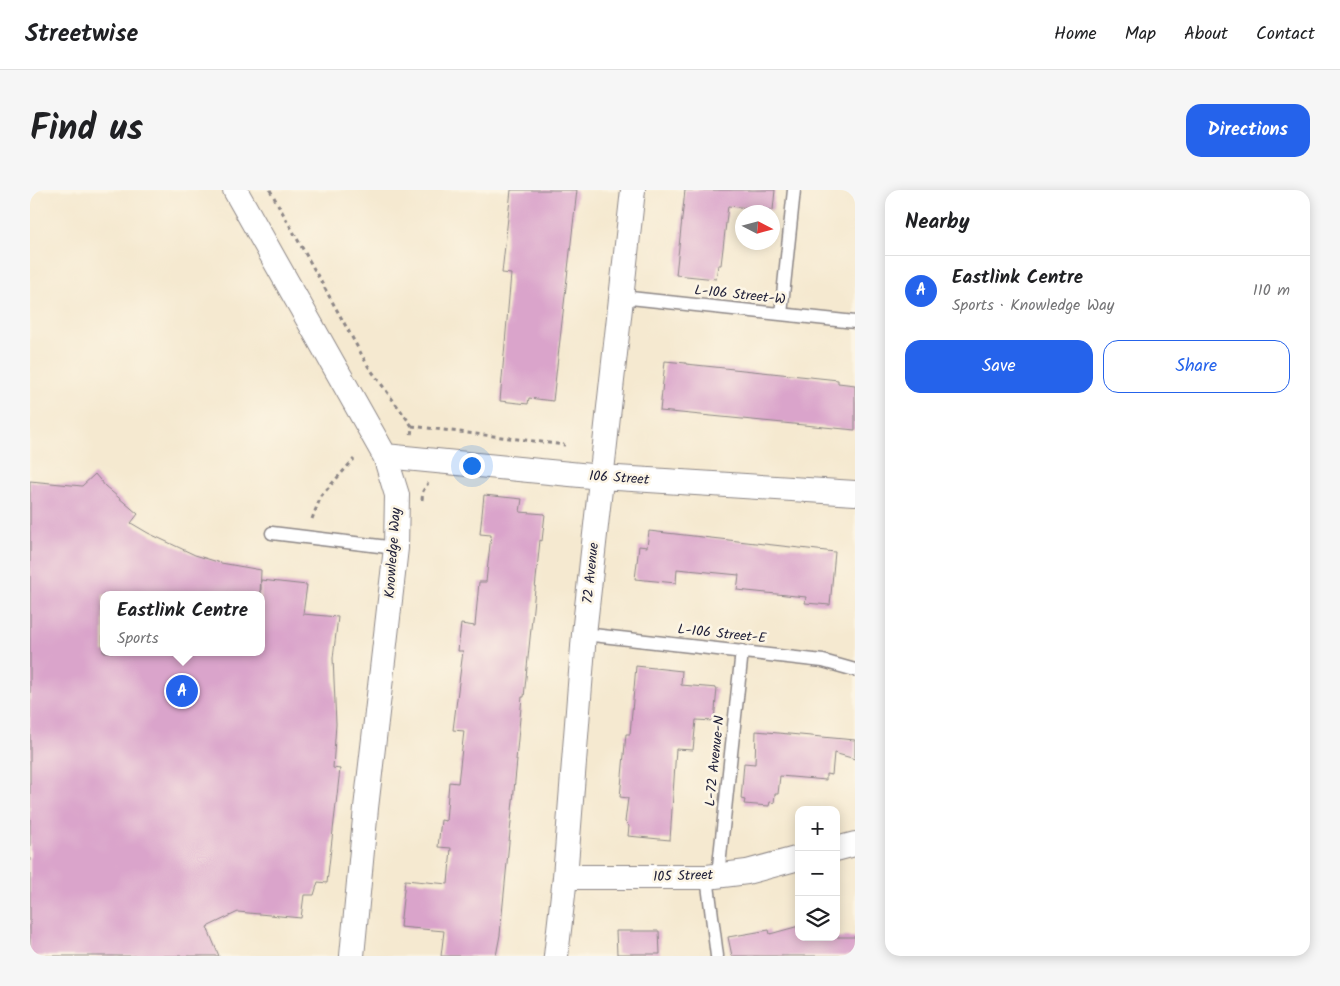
<!DOCTYPE html>
<meta charset="utf-8">
<style>
:root{--surface:#fff;--page:#f6f6f6;--text:#202124;--muted:#757577;--line:#e0e0e0;--accent:#2563eb}
body{margin:0;font-family:Kalam,sans-serif;background:var(--page);color:var(--text)}
.controls{position:absolute;right:15px;bottom:15px;display:grid;overflow:hidden;border-radius:10px;box-shadow:0 2px 12px #0003}
.controls button{width:45px;height:45px;display:grid;place-items:center;padding:0;border:0;border-bottom:1px solid var(--line);background:var(--surface);color:var(--text);font:25px sans-serif}
.compass{position:absolute;left:705px;top:15px;width:45px;height:45px;border-radius:50%;background:var(--surface);box-shadow:0 2px 12px #0003;rotate:96deg}
.you{position:absolute;left:441px;top:275px;width:18px;height:18px;margin:-12px;border:4px solid #fff;border-radius:50%;background:#1a73e8;box-shadow:0 0 0 8px #1a73e833}
.badge{display:grid;place-items:center;width:32px;height:32px;border-radius:50%;background:var(--accent);color:#fff;font-size:16px;font-weight:700}
.pin{position:absolute;translate:-50% -50%;border:2px solid #fff;box-shadow:0 1px 5px #0006}
.popup{position:absolute;left:70px;top:401px;width:165px;height:65px;box-sizing:border-box;display:grid;place-content:center;border-radius:10px;background:var(--surface);filter:drop-shadow(0 1px 4px #0005);font-size:16px;white-space:nowrap;color:var(--muted)}
.popup b{font-size:19px;color:var(--text)}
.popup::after{content:'';position:absolute;left:50%;top:100%;margin-left:-10px;border:10px solid transparent;border-top-color:var(--surface)}
.list{margin:0;padding:0;list-style:none}
h2{display:flex;justify-content:space-between;align-items:center;height:65px;margin:0;padding:0 20px;font-size:21px}
h2 small{font-size:16px;font-weight:400;color:var(--muted)}
.list li{display:grid;grid-template-columns:32px 1fr auto;gap:15px;align-items:center;box-sizing:border-box;height:70px;padding:0 20px;border-top:1px solid var(--line)}
.list b{display:block;font-size:19px;white-space:nowrap}
.list p{margin:0;font-size:16px;white-space:nowrap;color:var(--muted)}
.list em{font-size:16px;font-style:normal;color:var(--muted)}
.actions{display:flex;gap:10px;padding:15px 20px}
.actions a{flex:1;padding:11px 0;border:1px solid var(--accent);border-radius:15px;text-align:center;font-size:18px;color:var(--accent)}
.actions .main{background:var(--accent);color:#fff}
.icon{flex:none;width:28px;height:28px;fill:none;stroke:currentColor;stroke-width:2;stroke-linecap:round;stroke-linejoin:round}
.map{position:relative;flex:none;width:825px;height:766px;overflow:hidden;border-radius:15px}
header{display:flex;align-items:center;gap:30px;box-sizing:border-box;height:70px;padding:0 25px;background:var(--surface);border-bottom:1px solid var(--line)}
header strong{font-size:24px}
nav{display:flex;gap:28px;margin-inline-start:auto;font-size:18px}
.intro{display:flex;align-items:center;justify-content:space-between;box-sizing:border-box;height:120px;padding:0 30px}
h1{margin:0;font-size:35px}
.button{padding:12px 22px;border-radius:15px;background:var(--accent);color:#fff;font-size:18px;font-weight:700}
main{display:flex;gap:30px;padding:0 30px}
aside{flex:1;background:var(--surface);border-radius:15px;box-shadow:0 2px 12px #0003}
.map>svg:first-child{display:block}
.building{fill:#daa4cb}
.lines{fill:none;stroke-linecap:round;stroke-linejoin:round}
.lane-casing{stroke:#8c8686;stroke-width:15}
.street-casing{stroke:#8c8686;stroke-width:26}
.path{stroke:#8c8686;stroke-width:3;stroke-dasharray:4 4;stroke-linecap:butt}
.lane{stroke:#fff;stroke-width:12}
.street{stroke:#fff;stroke-width:24}
.labels{text-anchor:middle;dominant-baseline:central;stroke-width:5;stroke-linejoin:round;paint-order:stroke}
.street-label{font-size:14px;fill:#22223b;stroke:#fcf5e5}
</style>
<header>
<strong>Streetwise</strong>
<nav><a>Home</a><a>Map</a><a>About</a><a>Contact</a></nav>
</header>
<div class="intro"><h1>Find us</h1><a class="button">Directions</a></div>
<main>
<div class="map">
<svg width="825" height="766" viewBox="0 0 825 766">
<rect width="100%" height="100%" fill="#fcf5e5"/>
<filter id="ink" filterUnits="userSpaceOnUse"><feTurbulence type="fractalNoise" baseFrequency=".02" numOctaves="2"/><feDisplacementMap in="SourceGraphic" scale="10" xChannelSelector="R" yChannelSelector="G"/><feConvolveMatrix kernelMatrix="1 2 1 2 8 2 1 2 1" color-interpolation-filters="sRGB"/></filter>
<filter id="wash" filterUnits="userSpaceOnUse"><feTurbulence type="fractalNoise" baseFrequency=".0096" numOctaves="4" result="noise"/><feDisplacementMap in="SourceGraphic" scale="20" xChannelSelector="R" yChannelSelector="G"/><feGaussianBlur stdDeviation="1.12" result="paint"/><feColorMatrix in="noise" values="0 0 0 0 0 0 0 0 0 0 0 0 0 0 0 0 0 1.4 0 .05"/><feComposite in="paint" operator="in"/></filter>
<g filter="url(#wash)">
<rect width="100%" height="100%" fill="#f5e9d0"/>
<g id="blocks">
<path class="building" d="M 481,0 L 547,0 L 523,211 L 499,208 L 498,214 L 470,211 L 481,84 L 472,83 Z
M 655,0 L 745,0 L 743,20 L 698,16 L 691,75 L 688,75 L 686,89 L 646,85 Z
M 635,171 L 656,173 L 656,174 L 808,190 L 808,193 L 825,195 L 825,240 L 630,221 Z
M 65,284 L 75,296 L 108,324 L 101,333 L 118,343 L 165,365 L 191,373 L 231,380 L 230,405 L 73,405 L 73,462 L 231,462 L 231,390 L 277,395 L 273,424 L 308,427 L 303,468 L 306,534 L 303,578 L 310,579 L 297,693 L 288,692 L 284,705 L 274,705 L 271,728 L 208,722 L 177,737 L 189,766 L 0,766 L 0,291 L 52,296 Z
M 454,305 L 492,309 L 490,322 L 515,324 L 512,351 L 510,350 L 494,507 L 492,507 L 486,570 L 487,570 L 470,745 L 466,766 L 411,766 L 414,741 L 370,737 L 375,690 L 418,694 L 421,658 L 408,657 L 411,630 L 416,631 L 419,592 L 428,593 L 434,541 L 423,540 L 433,461 L 428,461 L 431,434 L 445,436 L 449,392 L 456,392 L 461,345 L 450,344 Z
M 619,341 L 805,362 L 800,415 L 775,413 L 776,407 L 707,400 L 709,385 L 647,379 L 646,393 L 605,389 L 609,356 L 617,357 Z
M 606,476 L 652,481 L 651,495 L 687,498 L 684,531 L 666,530 L 663,560 L 646,559 L 640,650 L 598,646 L 599,636 L 595,632 L 598,608 L 590,607 L 596,544 L 600,544 Z
M 726,541 L 825,550 L 825,569 L 804,563 L 802,585 L 796,584 L 796,590 L 750,586 L 748,604 L 745,604 L 744,613 L 740,612 L 739,616 L 714,614 L 715,610 L 711,609 L 714,573 L 725,574 Z
M 769,736 L 769,747 L 825,747 L 825,766 L 702,766 L 698,747 L 739,740 L 740,744 Z
M 586,741 L 629,741 L 630,764 L 587,764 Z"/>
</g>
</g>
<g filter="url(#ink)">
<use href="#blocks" fill-opacity="0" stroke="#8c8686" stroke-width="1"/>
<g class="lines">
<g class="lane-casing">
<path id="lane" d="M 591,107 L 825,132
M 751,124 L 764,0
M 242,343 L 366,358
M 554,444 L 793,471 L 825,480
M 688,685 L 712,461
M 677,687 L 687,766"/>
</g>
<g class="street-casing">
<path id="street" d="M 205,0 L 355,266 L 367,305 L 366,358 L 336,618 L 322,766
M 355,266 L 571,287 L 825,303
M 806,659 L 825,654
M 535,687 L 677,687 L 717,682 L 769,668
M 526,766 L 535,687 L 554,444 L 603,0"/>
</g>
<path class="path" d="M 240,0 L 338,176 L 382,236 L 381,247
M 382,236 L 535,255
M 392,310 L 393,301 L 398,293
M 282,329 L 291,306 L 324,269"/>
<use href="#lane" class="lane"/>
<use href="#street" class="street"/>
</g>
</g>
<g class="labels">
<g class="street-label">
<text transform="translate(710 105) rotate(6)">L-106 Street-W</text>
<text transform="translate(589 288) rotate(4)">106 Street</text>
<text transform="translate(363 363) rotate(-86)">Knowledge Way</text>
<text transform="translate(561 383) rotate(-84)">72 Avenue</text>
<text transform="translate(692 444) rotate(6)">L-106 Street-E</text>
<text transform="translate(685 571) rotate(-84)">L-72 Avenue-N</text>
<text transform="translate(653 686) rotate(-2)">105 Street</text>
</g>
</g>
</svg>
<div class="controls">
<button>+</button>
<button>−</button>
<button><svg class="icon" aria-label="layers" viewBox="0 0 24 24"><path d="M12 4l9 5-9 5-9-5zM3 14l9 5 9-5"/></svg></button>
</div>
<svg class="compass" viewBox="-18 -18 36 36"><path d="M0-13l5 13h-10z" fill="#e53935"/><path d="M0 13l5-13h-10z" fill="#757577"/></svg>
<div class="you"></div>
<div class="pin badge" style="left:152px;top:501px">A</div>
<div class="popup"><b>Eastlink Centre</b>Sports</div>
</div>
<aside>
<h2>Nearby<small></small></h2>
<ul class="list">
<li><span class="badge">A</span><div><b>Eastlink Centre</b><p>Sports · Knowledge Way</p></div><em>110 m</em></li>
</ul>
<div class="actions"><a class="main">Save</a><a>Share</a></div>
</aside>
</main>
